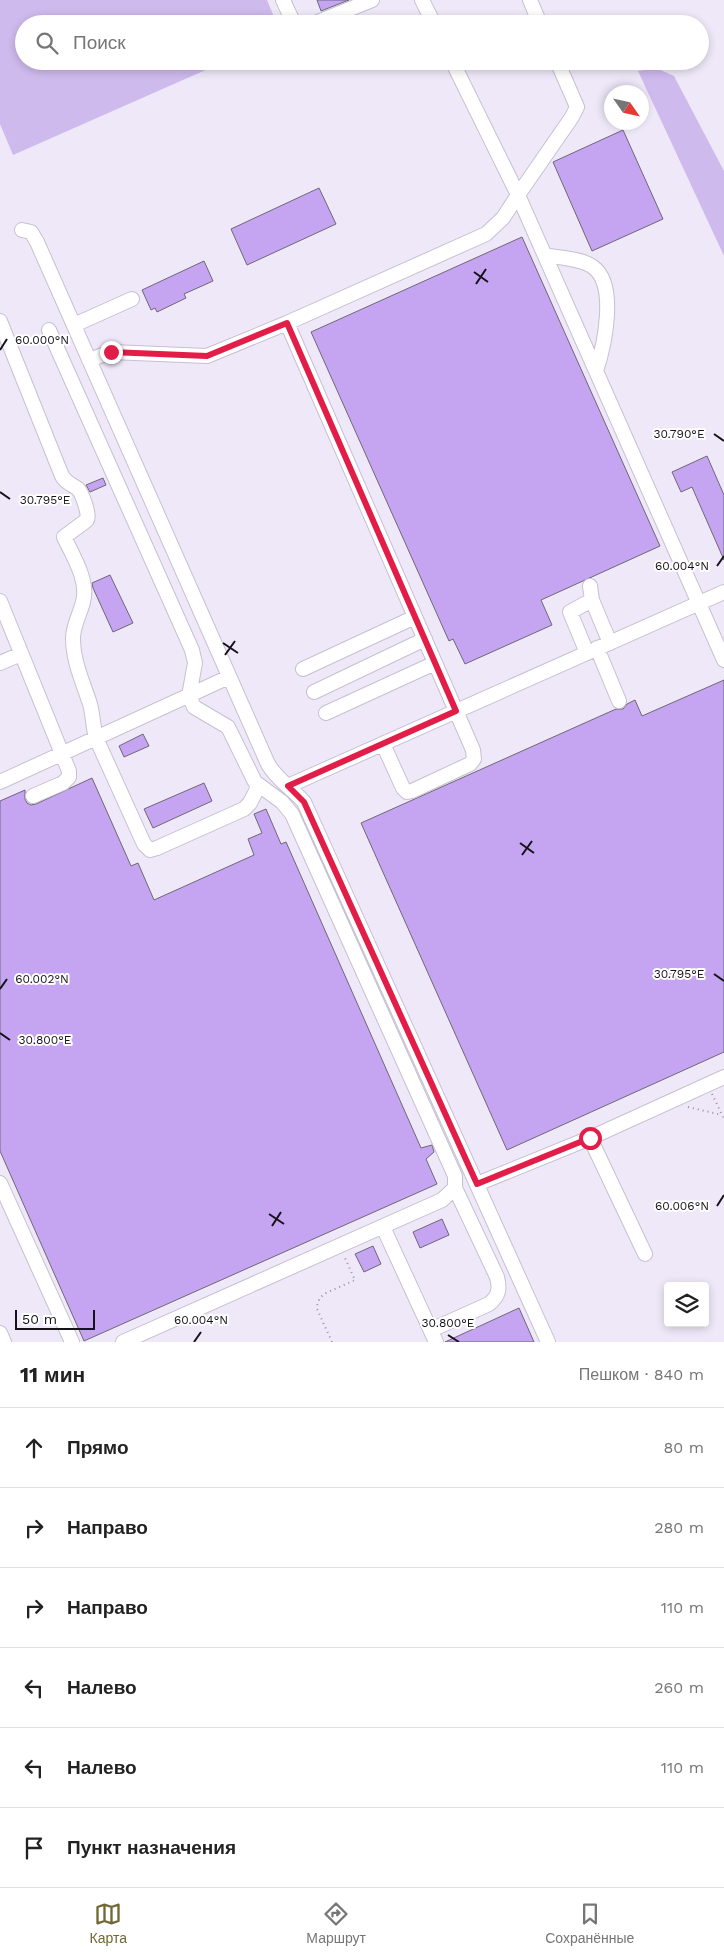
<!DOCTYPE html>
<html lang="ru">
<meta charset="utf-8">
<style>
:root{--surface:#fff;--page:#f2f2f2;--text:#222;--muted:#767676;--line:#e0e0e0;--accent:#716734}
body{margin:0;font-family:"Work Sans",sans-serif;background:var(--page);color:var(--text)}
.controls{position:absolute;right:15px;bottom:15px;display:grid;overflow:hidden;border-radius:5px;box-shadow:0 2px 8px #0003}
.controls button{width:45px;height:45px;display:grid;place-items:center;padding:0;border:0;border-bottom:1px solid var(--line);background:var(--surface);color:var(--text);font:25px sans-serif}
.compass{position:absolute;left:604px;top:85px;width:45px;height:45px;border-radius:50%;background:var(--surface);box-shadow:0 2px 8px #0003;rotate:124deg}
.scale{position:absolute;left:15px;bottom:12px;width:80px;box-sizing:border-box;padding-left:5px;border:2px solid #151218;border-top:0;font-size:14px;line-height:18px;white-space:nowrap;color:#151218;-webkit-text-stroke:4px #fff;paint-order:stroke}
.stop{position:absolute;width:15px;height:15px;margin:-11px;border:4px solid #e11d48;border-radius:50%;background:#fff}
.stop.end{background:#e11d48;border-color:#fff;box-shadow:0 1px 5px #0008}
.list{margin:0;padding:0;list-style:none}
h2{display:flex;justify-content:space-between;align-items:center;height:65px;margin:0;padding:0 20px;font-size:21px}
h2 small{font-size:16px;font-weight:400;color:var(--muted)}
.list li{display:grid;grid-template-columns:32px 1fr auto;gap:15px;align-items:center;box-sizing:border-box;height:80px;padding:0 20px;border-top:1px solid var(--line)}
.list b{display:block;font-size:19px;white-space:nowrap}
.list em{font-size:16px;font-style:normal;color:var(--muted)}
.icon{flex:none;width:28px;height:28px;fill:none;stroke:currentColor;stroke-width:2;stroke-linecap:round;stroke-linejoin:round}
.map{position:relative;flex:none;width:724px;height:1342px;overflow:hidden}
.search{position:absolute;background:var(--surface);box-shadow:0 2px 8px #0003;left:15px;right:15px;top:15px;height:55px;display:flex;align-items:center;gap:12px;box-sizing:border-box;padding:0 18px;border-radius:28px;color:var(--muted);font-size:19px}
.sheet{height:545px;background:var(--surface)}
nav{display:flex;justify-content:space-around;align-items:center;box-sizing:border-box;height:70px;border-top:1px solid var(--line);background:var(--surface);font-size:14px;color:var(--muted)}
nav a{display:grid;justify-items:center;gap:2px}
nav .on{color:var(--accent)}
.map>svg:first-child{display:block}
.green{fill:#cfbaed}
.building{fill:#c5a4f2;stroke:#6d6875}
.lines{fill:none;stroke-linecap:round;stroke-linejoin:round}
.minor-casing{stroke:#c6c0cf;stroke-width:16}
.path{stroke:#97929e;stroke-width:2;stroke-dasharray:1 4;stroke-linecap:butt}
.minor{stroke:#fff;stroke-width:14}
.route{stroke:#e11d48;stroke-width:6}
.ticks{fill:none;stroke:#151218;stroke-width:2}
.ticks-label{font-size:12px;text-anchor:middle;fill:#151218;stroke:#fff;stroke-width:4;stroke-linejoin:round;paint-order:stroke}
</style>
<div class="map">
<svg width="724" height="1342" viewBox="0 0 724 1342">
<rect width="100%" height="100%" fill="#efe8f8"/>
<path class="green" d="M 0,0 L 267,0 L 277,24 L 24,24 L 24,61 L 226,61 L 13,155 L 0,124 Z
M 656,68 L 674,76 L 724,171 L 724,256 L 638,71 Z"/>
<path class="building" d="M 317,0 L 349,0 L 321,11 Z
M 623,130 L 663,219 L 592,251 L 553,162 Z
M 319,188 L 336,224 L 247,265 L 231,229 Z
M 522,237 L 660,546 L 541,600 L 552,625 L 465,664 L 453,639 L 449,641 L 311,332 Z
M 204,261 L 213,281 L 184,294 L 186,298 L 157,312 L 155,308 L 151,310 L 142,290 Z
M 707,456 L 724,495 L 724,560 L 692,487 L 681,492 L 672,472 Z
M 103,478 L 106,485 L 90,492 L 86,485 Z
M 110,575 L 133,623 L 113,632 L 93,588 L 92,583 Z
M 724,680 L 724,1052 L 507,1150 L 361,823 L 616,709 L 623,709 L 627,704 L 635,700 L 642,716 Z
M 143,734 L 149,746 L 124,757 L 119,746 Z
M 92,778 L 131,866 L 138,863 L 154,900 L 254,855 L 248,839 L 262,833 L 254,814 L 266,809 L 281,844 L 286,842 L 421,1148 L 432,1145 L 434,1152 L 426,1159 L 437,1184 L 84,1341 L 0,1151 L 0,801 L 25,790 L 25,799 L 27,803 L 31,805 L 36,804 Z
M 204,783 L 212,801 L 153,828 L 144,809 Z
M 442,1219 L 449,1235 L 420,1248 L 413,1232 Z
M 373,1246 L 381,1264 L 364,1272 L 355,1254 Z
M 519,1308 L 534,1342 L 445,1342 Z"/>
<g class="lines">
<g class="minor-casing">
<path id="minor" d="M 283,0 L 294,24
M 422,0 L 434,24
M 530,0 L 540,24
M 313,24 L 372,0
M 557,61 L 577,107 L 572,117 L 518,195 L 724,660
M 22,230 L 31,232 L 37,242 L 268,764 C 277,780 292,788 304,802 L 548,1342
M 545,255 C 559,258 581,258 593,267 C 618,285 604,347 596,371
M 0,321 L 62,476 C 67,484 72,484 78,489 C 82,493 90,515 87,520 L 64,537 C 73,556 89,581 83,602 C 80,614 73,626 73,638 C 73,662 83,682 90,704 C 93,715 93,727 96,738 L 144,844 L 150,850 L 157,848 L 244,809 L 250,803 L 258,787
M 74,325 L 132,299
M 49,330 L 192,650 L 195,663 L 189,696 L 194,707 L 228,727 L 255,782 L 282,802 L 292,814 L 455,1176 L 455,1188
M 89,360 L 111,352 L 207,356 L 287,323
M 590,586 L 592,600
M 0,601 L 69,771 L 69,777 L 63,783 L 33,796
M 597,648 L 619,701
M 587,653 L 570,612 L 592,600 L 610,643
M 0,663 L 21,654
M 303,669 L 415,617
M 314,692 L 425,639
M 326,713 L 435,663
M 383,744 L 403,788 L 407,792 L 412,791 L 470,764 L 474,759 L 473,750 L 456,711 L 287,323 L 486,234 L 503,218 L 518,195 L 452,61
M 0,782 L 229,677
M 288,786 L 724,592
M 590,1138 L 724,1077
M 0,1183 L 72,1342
M 477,1184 L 590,1138 L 645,1254
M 383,1227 L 436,1342
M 0,1333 L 4,1342
M 123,1342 L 442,1200 L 455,1188 L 497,1277 C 500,1289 499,1296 489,1304 L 431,1330"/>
</g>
<path class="path" d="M 712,1094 L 724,1119
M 688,1107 L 722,1115
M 332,1342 L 317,1309 C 317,1301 320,1297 326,1293 L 355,1280 L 344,1256"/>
<use href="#minor" class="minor"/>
</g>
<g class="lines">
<path class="route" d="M 111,352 L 207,356 L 287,323 L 456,711 L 288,786 L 304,802 L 477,1184 L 590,1138"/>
</g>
<path class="ticks" d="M 474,272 L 488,282M 476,284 L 486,269M 0,350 L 7,339M 714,434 L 724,441M 0,492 L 10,499M 717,566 L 724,556M 223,643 L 238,653M 225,655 L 235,641M 520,843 L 534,853M 522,855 L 532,841M 714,974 L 724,981M 0,989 L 7,979M 0,1033 L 10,1040M 717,1206 L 724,1195M 269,1214 L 284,1224M 272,1226 L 281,1212M 448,1335 L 459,1342M 194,1342 L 201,1332"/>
<g class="ticks-label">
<text x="42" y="344">60.000°N</text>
<text x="679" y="438">30.790°E</text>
<text x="45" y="504">30.795°E</text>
<text x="682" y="570">60.004°N</text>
<text x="679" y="978">30.795°E</text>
<text x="42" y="983">60.002°N</text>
<text x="45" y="1044">30.800°E</text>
<text x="682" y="1210">60.006°N</text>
<text x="201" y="1324">60.004°N</text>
<text x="448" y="1327">30.800°E</text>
</g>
</svg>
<div class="controls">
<button><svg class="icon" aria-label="layers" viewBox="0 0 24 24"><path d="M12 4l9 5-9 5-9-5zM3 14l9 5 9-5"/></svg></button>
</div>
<svg class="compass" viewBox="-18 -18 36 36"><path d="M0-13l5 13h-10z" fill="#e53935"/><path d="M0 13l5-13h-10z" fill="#767676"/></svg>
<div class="scale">50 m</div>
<div class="stop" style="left:590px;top:1138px"></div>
<div class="stop end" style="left:111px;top:352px"></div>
<div class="search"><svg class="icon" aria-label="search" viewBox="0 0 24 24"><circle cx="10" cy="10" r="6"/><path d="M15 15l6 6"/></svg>Поиск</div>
</div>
<section class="sheet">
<h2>11 мин<small>Пешком · 840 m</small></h2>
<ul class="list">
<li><svg class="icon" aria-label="ahead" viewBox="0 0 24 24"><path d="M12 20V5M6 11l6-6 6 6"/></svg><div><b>Прямо</b></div><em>80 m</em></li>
<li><svg class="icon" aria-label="right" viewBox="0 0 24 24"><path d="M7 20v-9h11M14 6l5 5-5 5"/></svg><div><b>Направо</b></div><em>280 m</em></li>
<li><svg class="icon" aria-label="right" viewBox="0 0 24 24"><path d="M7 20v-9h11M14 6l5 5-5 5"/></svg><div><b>Направо</b></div><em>110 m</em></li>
<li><svg class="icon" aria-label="left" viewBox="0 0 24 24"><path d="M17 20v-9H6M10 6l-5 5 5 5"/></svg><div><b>Налево</b></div><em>260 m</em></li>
<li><svg class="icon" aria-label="left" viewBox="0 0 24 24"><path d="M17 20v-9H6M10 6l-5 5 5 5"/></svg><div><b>Налево</b></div><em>110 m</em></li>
<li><svg class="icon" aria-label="arrive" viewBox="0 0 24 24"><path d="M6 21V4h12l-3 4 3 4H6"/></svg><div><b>Пункт назначения</b></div></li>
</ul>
</section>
<nav>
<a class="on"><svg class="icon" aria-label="map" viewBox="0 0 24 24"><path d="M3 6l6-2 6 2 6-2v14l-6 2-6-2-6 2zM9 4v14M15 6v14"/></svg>Карта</a>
<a><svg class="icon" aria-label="directions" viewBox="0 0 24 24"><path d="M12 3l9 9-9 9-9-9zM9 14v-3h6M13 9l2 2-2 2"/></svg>Маршрут</a>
<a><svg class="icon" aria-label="saved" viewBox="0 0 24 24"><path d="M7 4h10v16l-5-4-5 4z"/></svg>Сохранённые</a>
</nav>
